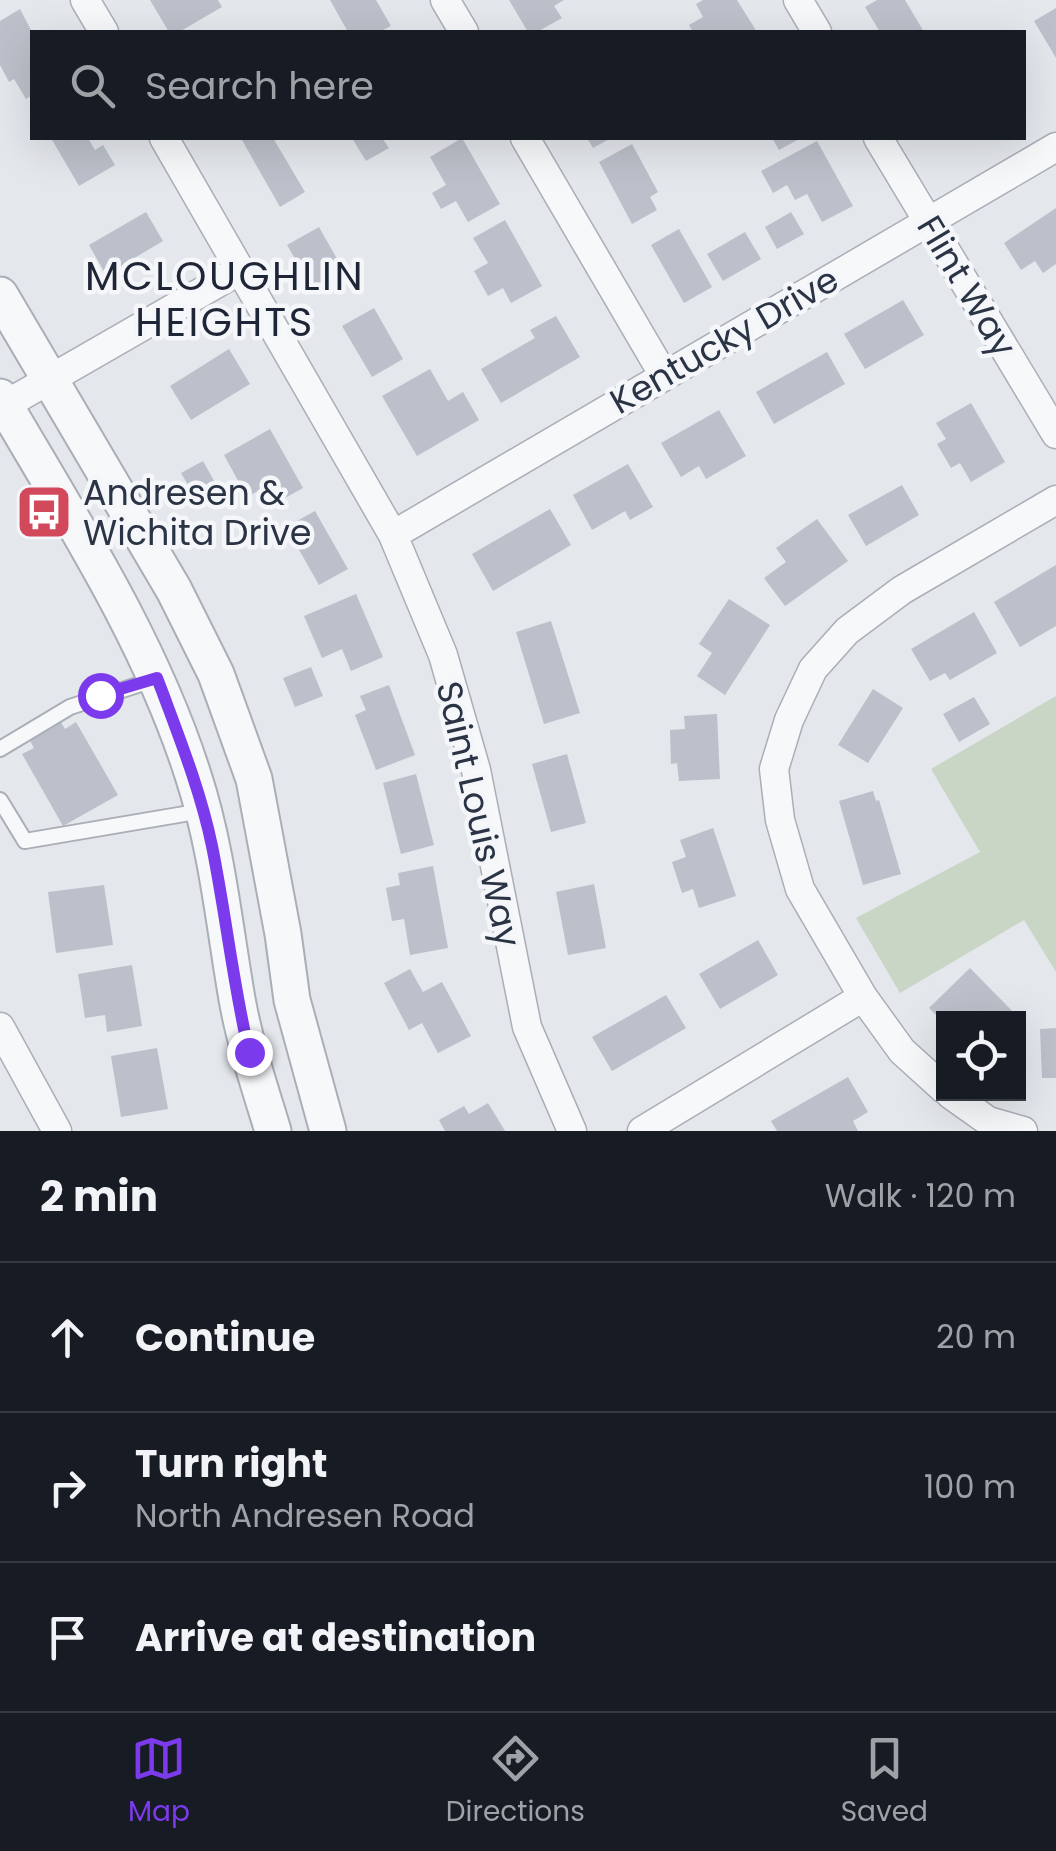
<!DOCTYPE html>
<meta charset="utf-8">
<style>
:root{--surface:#171b24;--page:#20242c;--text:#f1f3f6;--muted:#9ea1a6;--line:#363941;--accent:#7c3aed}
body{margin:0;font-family:Poppins,sans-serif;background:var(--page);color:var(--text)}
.controls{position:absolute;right:30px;bottom:30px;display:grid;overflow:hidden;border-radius:0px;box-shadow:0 10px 40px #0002}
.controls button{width:90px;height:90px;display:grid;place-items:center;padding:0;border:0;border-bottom:2px solid var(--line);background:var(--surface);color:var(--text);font:50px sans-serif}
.stop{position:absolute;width:30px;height:30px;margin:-22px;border:8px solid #7c3aed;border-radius:50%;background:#fff}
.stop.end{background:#7c3aed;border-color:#fff;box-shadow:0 2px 10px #0008}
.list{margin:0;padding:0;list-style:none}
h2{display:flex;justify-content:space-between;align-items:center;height:130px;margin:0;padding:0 40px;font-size:42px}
h2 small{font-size:32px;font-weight:400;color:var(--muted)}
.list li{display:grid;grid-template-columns:65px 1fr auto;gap:30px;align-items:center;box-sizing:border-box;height:150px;padding:0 40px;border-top:2px solid var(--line)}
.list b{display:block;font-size:38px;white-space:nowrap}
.list p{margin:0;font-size:32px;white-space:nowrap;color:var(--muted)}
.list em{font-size:32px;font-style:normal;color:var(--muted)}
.icon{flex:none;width:55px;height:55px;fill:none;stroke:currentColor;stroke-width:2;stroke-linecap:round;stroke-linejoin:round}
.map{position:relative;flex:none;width:1056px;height:1131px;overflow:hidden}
.search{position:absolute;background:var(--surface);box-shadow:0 10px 40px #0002;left:30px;right:30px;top:30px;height:110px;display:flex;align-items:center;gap:25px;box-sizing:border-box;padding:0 35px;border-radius:0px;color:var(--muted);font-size:38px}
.sheet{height:580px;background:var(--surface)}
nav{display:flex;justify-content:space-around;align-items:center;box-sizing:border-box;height:140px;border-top:2px solid var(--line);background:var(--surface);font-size:28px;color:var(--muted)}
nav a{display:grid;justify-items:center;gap:5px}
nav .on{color:var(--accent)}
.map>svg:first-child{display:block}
.green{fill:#c9d6c5}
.building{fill:#bbc0ca}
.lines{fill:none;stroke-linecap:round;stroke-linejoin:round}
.service-casing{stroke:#a9aeb7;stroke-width:18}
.minor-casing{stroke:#a9aeb7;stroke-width:31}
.tertiary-casing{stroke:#a9aeb7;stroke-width:39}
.service{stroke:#f7f8fa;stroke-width:14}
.minor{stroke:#f7f8fa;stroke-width:28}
.tertiary{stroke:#f7f8fa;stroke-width:35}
.route{stroke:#7c3aed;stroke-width:12}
.labels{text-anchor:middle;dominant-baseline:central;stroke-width:9;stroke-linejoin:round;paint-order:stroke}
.street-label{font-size:35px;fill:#2b3445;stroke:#f4f6f9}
.poi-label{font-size:35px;fill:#2b3445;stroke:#f4f6f9;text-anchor:start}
.quarter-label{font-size:40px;letter-spacing:2.5px;fill:#1d2536;stroke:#f4f6f9}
</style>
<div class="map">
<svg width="1056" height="1131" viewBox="0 0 1056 1131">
<rect width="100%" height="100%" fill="#e4e7ec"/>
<path class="green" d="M 1056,696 L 1056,972 L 1024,920 L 900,993 L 856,918 L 980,852 L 931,769 Z"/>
<path class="building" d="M 150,0 L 218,0 L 222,7 L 179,32 L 169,32 Z
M 330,0 L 376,0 L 391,26 L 379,32 L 348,32 Z
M 509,0 L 564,0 L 554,6 L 562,18 L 537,32 L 528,32 Z
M 703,0 L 737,0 L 757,32 L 693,32 L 689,25 L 703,17 L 696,4 Z
M 877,0 L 905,0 L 924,32 L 880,32 L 865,7 Z
M 1056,8 L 1056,58 L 1034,21 Z
M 20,9 L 32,32 L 32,95 L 26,99 L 14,79 L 9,82 L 0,65 L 0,21 Z
M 51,138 L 88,138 L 95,150 L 103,145 L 115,165 L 79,186 Z
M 247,138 L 273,138 L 305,192 L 280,207 L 242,140 Z
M 352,138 L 382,138 L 389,148 L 366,161 Z
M 462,138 L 500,204 L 468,222 L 456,201 L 441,209 L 432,193 L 446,185 L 430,157 Z
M 587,138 L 611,138 L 593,148 Z
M 772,138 L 801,138 L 779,150 Z
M 817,141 L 853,206 L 822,222 L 807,194 L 795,200 L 787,185 L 773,193 L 761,171 Z
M 632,144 L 658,192 L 650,197 L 657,210 L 632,224 L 599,162 Z
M 1056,208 L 1056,264 L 1043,273 L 1035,261 L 1021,270 L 1004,243 Z
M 146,212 L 163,241 L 106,275 L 89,245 Z
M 791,212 L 804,234 L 777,249 L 765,227 Z
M 505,220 L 542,286 L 511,303 L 503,288 L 488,296 L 474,271 L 488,263 L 473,238 Z
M 319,227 L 345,273 L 314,291 L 287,245 Z
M 679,229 L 712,287 L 684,303 L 651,245 Z
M 745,232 L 761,259 L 723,281 L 707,254 Z
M 903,300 L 924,335 L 865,369 L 844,334 Z
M 374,308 L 403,359 L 372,377 L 342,326 Z
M 556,316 L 580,357 L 501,403 L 481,369 L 535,338 L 530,330 Z
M 229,349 L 250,384 L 191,420 L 170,386 Z
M 827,352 L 845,384 L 774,424 L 756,392 Z
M 430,369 L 448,401 L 463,392 L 479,420 L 417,456 L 382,396 Z
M 971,403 L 1005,462 L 971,482 L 960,463 L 951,468 L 937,444 L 946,439 L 936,423 Z
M 719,410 L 746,456 L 706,479 L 699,466 L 681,477 L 661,443 Z
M 270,429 L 303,488 L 274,504 L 265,487 L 247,497 L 224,455 Z
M 203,461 L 222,495 L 201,507 L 181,473 Z
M 628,464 L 653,507 L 630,520 L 625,511 L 592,530 L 573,495 Z
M 902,485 L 919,515 L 866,546 L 848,515 Z
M 550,509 L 571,545 L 493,591 L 472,554 Z
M 315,511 L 348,569 L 319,585 L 286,527 Z
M 817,519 L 848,561 L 785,606 L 764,578 L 786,562 L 776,548 Z
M 1056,565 L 1056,626 L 1020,647 L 994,602 Z
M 356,594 L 383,657 L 351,671 L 342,649 L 322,658 L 304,616 Z
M 729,599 L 770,625 L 725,695 L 697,676 L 712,653 L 699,644 Z
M 974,612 L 997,653 L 950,680 L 945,673 L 930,681 L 911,649 Z
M 551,621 L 580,713 L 544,724 L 516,632 Z
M 311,667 L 323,696 L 295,707 L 283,678 Z
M 389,685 L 415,755 L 376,770 L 355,715 L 366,710 L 360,696 Z
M 873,689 L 903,708 L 868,763 L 838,745 Z
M 974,697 L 990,724 L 959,742 L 943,714 Z
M 717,714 L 720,779 L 679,781 L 677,763 L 671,764 L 670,730 L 685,729 L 684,716 Z
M 59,719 L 65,729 L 76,722 L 118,795 L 63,826 L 22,754 L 34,748 L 28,737 Z
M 567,754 L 586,823 L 551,832 L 532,764 Z
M 416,774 L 434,845 L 401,854 L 383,783 Z
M 873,791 L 876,801 L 879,800 L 901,874 L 863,885 L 839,801 Z
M 713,828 L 736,896 L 699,908 L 693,889 L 682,893 L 672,862 L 686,857 L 680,840 Z
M 433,866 L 448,948 L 410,955 L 404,919 L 392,921 L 386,888 L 400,885 L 398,873 Z
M 594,884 L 606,948 L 568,955 L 556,892 Z
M 104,885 L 113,945 L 56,953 L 48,892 Z
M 758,940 L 778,975 L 720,1009 L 699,974 Z
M 132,965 L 142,1026 L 107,1032 L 105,1015 L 85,1018 L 78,974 Z
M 970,968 L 1019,1018 L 968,1017 L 944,1018 L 944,1023 L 929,1008 Z
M 410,969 L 423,992 L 442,982 L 471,1036 L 438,1053 L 422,1023 L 409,1030 L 384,983 Z
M 666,995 L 686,1028 L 612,1071 L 592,1037 Z
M 1056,1028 L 1056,1078 L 1042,1078 L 1040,1029 Z
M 157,1048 L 168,1109 L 121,1117 L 111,1056 Z
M 848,1077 L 868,1112 L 853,1121 L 858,1131 L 777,1131 L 771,1121 Z
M 488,1103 L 505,1131 L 445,1131 L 439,1120 L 464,1106 L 469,1114 Z"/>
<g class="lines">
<g class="service-casing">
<path id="service" d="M 0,749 L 70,707 L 153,680
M 0,800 L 25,841 L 202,811"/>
</g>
<g class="minor-casing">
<path id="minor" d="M 85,0 L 104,32
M 445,0 L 464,32
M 798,0 L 817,32
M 164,138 L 393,535 L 443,655 L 476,770 L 527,1027 L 572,1131
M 525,138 L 663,374
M 878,138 L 1056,434
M 0,408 L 240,270
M 393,535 L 1056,147
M 0,1027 L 57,1131
M 944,1089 L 902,1051 L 863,997 L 800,889 L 780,820 L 774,769 L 789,720 L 813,669 L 847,631 L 902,590 L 1056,500
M 950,1094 L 988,1121 L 1023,1131
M 642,1131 L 863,997"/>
</g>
<g class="tertiary-casing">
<path id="tertiary" d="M 0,295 L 174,590 L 216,674 L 254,779 L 283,934 L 292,1000 L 328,1131
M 0,397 C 71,519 150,640 193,775 C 217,848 224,924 237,999 C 245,1044 260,1088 273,1131"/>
</g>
<use href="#service" class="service"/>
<use href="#minor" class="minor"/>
<use href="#tertiary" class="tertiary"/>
</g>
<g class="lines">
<path class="route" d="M 100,695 L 157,678 L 162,691 C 181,742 201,793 212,846 C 226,915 233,984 249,1052"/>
</g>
<defs>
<g id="bus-square" transform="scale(2.875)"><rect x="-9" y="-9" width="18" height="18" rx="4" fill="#d1495b" stroke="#f4f6f9"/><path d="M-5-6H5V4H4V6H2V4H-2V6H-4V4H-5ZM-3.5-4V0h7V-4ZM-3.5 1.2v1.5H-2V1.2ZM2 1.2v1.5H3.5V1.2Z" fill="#fff"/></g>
</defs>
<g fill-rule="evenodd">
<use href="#bus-square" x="44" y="512"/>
</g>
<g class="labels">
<g class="street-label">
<text transform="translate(967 286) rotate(59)">Flint Way</text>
<text transform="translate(724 340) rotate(-30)">Kentucky Drive</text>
<text transform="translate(479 814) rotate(77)">Saint Louis Way</text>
</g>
<g class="poi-label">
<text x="83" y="492">Andresen &amp;<tspan x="83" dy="40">Wichita Drive</tspan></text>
</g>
<g class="quarter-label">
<text x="225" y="276">MCLOUGHLIN<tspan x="225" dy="46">HEIGHTS</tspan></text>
</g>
</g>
</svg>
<div class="controls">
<button><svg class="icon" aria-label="locate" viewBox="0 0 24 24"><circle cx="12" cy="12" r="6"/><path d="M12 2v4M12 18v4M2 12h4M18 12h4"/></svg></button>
</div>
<div class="stop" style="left:100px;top:695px"></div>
<div class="stop end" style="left:249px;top:1052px"></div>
<div class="search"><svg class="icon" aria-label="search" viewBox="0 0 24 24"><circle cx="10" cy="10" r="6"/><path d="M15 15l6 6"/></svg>Search here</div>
</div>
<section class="sheet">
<h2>2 min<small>Walk · 120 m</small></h2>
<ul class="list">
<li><svg class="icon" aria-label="ahead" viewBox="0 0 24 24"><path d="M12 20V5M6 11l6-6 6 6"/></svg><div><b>Continue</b></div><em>20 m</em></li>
<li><svg class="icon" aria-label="right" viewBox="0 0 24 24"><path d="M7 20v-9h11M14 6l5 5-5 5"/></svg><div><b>Turn right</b><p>North Andresen Road</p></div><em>100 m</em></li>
<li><svg class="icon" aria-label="arrive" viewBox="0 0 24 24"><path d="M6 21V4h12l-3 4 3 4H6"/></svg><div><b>Arrive at destination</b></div></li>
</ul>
</section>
<nav>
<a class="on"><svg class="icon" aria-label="map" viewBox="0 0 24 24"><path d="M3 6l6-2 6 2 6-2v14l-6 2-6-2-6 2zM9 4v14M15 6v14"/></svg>Map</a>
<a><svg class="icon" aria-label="directions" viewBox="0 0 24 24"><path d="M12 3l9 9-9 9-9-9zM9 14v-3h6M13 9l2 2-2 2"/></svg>Directions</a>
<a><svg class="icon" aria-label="saved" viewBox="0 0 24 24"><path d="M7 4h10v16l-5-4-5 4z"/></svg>Saved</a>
</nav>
